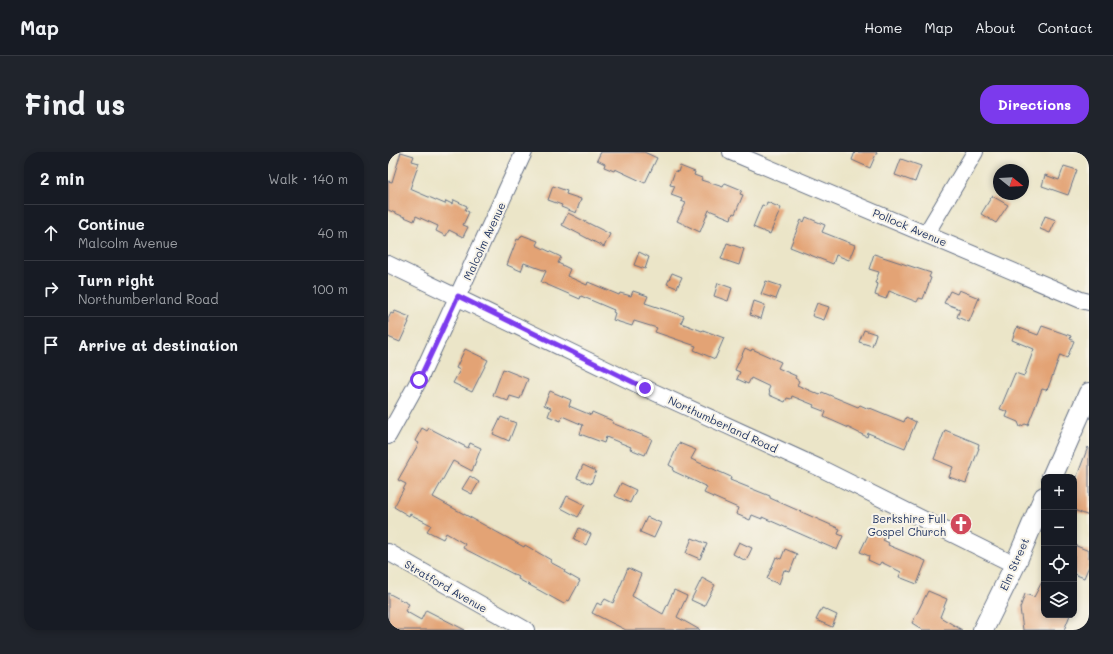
<!DOCTYPE html>
<meta charset="utf-8">
<style>
:root{--surface:#171b24;--page:#20242c;--text:#f1f3f6;--muted:#9ea1a6;--line:#363941;--accent:#7c3aed}
body{margin:0;font-family:Mali,sans-serif;background:var(--page);color:var(--text)}
.controls{position:absolute;right:12px;bottom:12px;display:grid;overflow:hidden;border-radius:8px;box-shadow:0 2px 6px #0003}
.controls button{width:36px;height:36px;display:grid;place-items:center;padding:0;border:0;border-bottom:1px solid var(--line);background:var(--surface);color:var(--text);font:20px sans-serif}
.compass{position:absolute;left:605px;top:12px;width:36px;height:36px;border-radius:50%;background:var(--surface);box-shadow:0 2px 6px #0003;rotate:108deg}
.stop{position:absolute;width:12px;height:12px;margin:-9px;border:3px solid #7c3aed;border-radius:50%;background:#fff}
.stop.end{background:#7c3aed;border-color:#fff;box-shadow:0 1px 4px #0008}
.list{margin:0;padding:0;list-style:none}
h2{display:flex;justify-content:space-between;align-items:center;height:52px;margin:0;padding:0 16px;font-size:17px}
h2 small{font-size:13px;font-weight:400;color:var(--muted)}
.list li{display:grid;grid-template-columns:26px 1fr auto;gap:12px;align-items:center;box-sizing:border-box;height:56px;padding:0 16px;border-top:1px solid var(--line)}
.list b{display:block;font-size:15px;white-space:nowrap}
.list p{margin:0;font-size:13px;white-space:nowrap;color:var(--muted)}
.list em{font-size:13px;font-style:normal;color:var(--muted)}
.icon{flex:none;width:22px;height:22px;fill:none;stroke:currentColor;stroke-width:2;stroke-linecap:round;stroke-linejoin:round}
.map{position:relative;flex:none;width:701px;height:478px;overflow:hidden;border-radius:16px}
header{display:flex;align-items:center;gap:24px;box-sizing:border-box;height:56px;padding:0 20px;background:var(--surface);border-bottom:1px solid var(--line)}
header strong{font-size:19px}
nav{display:flex;gap:22px;margin-inline-start:auto;font-size:14px}
.intro{display:flex;align-items:center;justify-content:space-between;box-sizing:border-box;height:96px;padding:0 24px}
h1{margin:0;font-size:28px}
.button{padding:10px 18px;border-radius:16px;background:var(--accent);color:#fff;font-size:14px;font-weight:700}
main{display:flex;gap:24px;padding:0 24px}
aside{flex:1;background:var(--surface);border-radius:16px;box-shadow:0 2px 6px #0003}
.map>svg:first-child{display:block}
.building{fill:#e3a374}
.lines{fill:none;stroke-linecap:round;stroke-linejoin:round}
.minor-casing{stroke:#646f83;stroke-width:18}
.tertiary-casing{stroke:#646f83;stroke-width:22}
.minor{stroke:#fff;stroke-width:16}
.tertiary{stroke:#fff;stroke-width:20}
.route{stroke:#7c3aed;stroke-width:5}
.labels{text-anchor:middle;dominant-baseline:central;stroke-width:4;stroke-linejoin:round;paint-order:stroke}
.street-label{font-size:11px;fill:#1b2f5e;stroke:#f7f3e8}
.poi-label{font-size:11px;fill:#1b2f5e;stroke:#f7f3e8;text-anchor:end}
</style>
<header>
<strong>Map</strong>
<nav><a>Home</a><a>Map</a><a>About</a><a>Contact</a></nav>
</header>
<div class="intro"><h1>Find us</h1><a class="button">Directions</a></div>
<main>
<aside>
<h2>2 min<small>Walk · 140 m</small></h2>
<ul class="list">
<li><svg class="icon" aria-label="ahead" viewBox="0 0 24 24"><path d="M12 20V5M6 11l6-6 6 6"/></svg><div><b>Continue</b><p>Malcolm Avenue</p></div><em>40 m</em></li>
<li><svg class="icon" aria-label="right" viewBox="0 0 24 24"><path d="M7 20v-9h11M14 6l5 5-5 5"/></svg><div><b>Turn right</b><p>Northumberland Road</p></div><em>100 m</em></li>
<li><svg class="icon" aria-label="arrive" viewBox="0 0 24 24"><path d="M6 21V4h12l-3 4 3 4H6"/></svg><div><b>Arrive at destination</b></div></li>
</ul>
</aside>
<div class="map">
<svg width="701" height="478" viewBox="0 0 701 478">
<rect width="100%" height="100%" fill="#f7f3e8"/>
<filter id="ink" filterUnits="userSpaceOnUse"><feTurbulence type="fractalNoise" baseFrequency=".025" numOctaves="2"/><feDisplacementMap in="SourceGraphic" scale="8" xChannelSelector="R" yChannelSelector="G"/><feConvolveMatrix kernelMatrix="1 2 1 2 8 2 1 2 1" color-interpolation-filters="sRGB"/></filter>
<filter id="wash" filterUnits="userSpaceOnUse"><feTurbulence type="fractalNoise" baseFrequency=".012" numOctaves="4" result="noise"/><feDisplacementMap in="SourceGraphic" scale="16" xChannelSelector="R" yChannelSelector="G"/><feGaussianBlur stdDeviation="0.9" result="paint"/><feColorMatrix in="noise" values="0 0 0 0 0 0 0 0 0 0 0 0 0 0 0 0 0 1.4 0 .05"/><feComposite in="paint" operator="in"/></filter>
<g filter="url(#wash)">
<rect width="100%" height="100%" fill="#ebe5c8"/>
<g id="blocks">
<path class="building" d="M 13,0 L 26,4 L 24,9 L 31,11 L 22,37 L 57,52 L 58,49 L 64,52 L 66,48 L 79,54 L 77,58 L 81,60 L 75,73 L 80,75 L 75,85 L 61,78 L 58,84 L 48,79 L 50,74 L 28,64 L 26,69 L 0,58 L 0,29 L 4,30 Z
M 213,0 L 256,0 L 269,6 L 257,31 L 227,17 L 226,19 L 216,15 L 217,12 L 209,8 Z
M 467,0 L 489,0 L 482,16 L 464,8 Z
M 513,7 L 533,14 L 527,30 L 507,23 Z
M 292,14 L 307,20 L 306,23 L 314,26 L 313,28 L 335,35 L 337,31 L 354,38 L 352,42 L 355,43 L 347,62 L 345,61 L 343,67 L 321,58 L 312,80 L 289,69 L 298,51 L 293,49 L 294,47 L 283,43 L 287,34 L 282,33 L 287,19 L 290,20 Z
M 676,14 L 689,18 L 680,43 L 654,34 L 657,23 L 671,28 Z
M 165,34 L 179,39 L 178,42 L 193,47 L 188,61 L 173,55 L 174,53 L 160,48 Z
M 604,44 L 620,53 L 608,71 L 593,62 Z
M 379,50 L 393,56 L 382,82 L 365,75 L 374,53 L 378,54 Z
M 180,61 L 222,82 L 216,95 L 174,73 Z
M 657,64 L 668,68 L 662,81 L 652,77 Z
M 418,65 L 437,73 L 434,80 L 467,93 L 461,108 L 448,103 L 445,112 L 402,95 L 413,68 L 416,70 Z
M 134,83 L 150,89 L 148,93 L 173,105 L 170,111 L 182,117 L 179,124 L 199,133 L 200,130 L 231,143 L 232,141 L 243,144 L 245,139 L 260,144 L 257,151 L 296,164 L 293,171 L 314,179 L 315,178 L 336,186 L 327,207 L 306,198 L 308,194 L 267,180 L 269,176 L 246,169 L 244,174 L 225,168 L 227,161 L 225,160 L 226,158 L 193,144 L 192,147 L 153,130 L 158,119 L 136,111 L 133,119 L 119,113 L 129,87 L 131,88 Z
M 339,91 L 356,97 L 351,113 L 333,107 Z
M 251,100 L 261,105 L 257,117 L 246,113 Z
M 486,102 L 543,121 L 541,125 L 543,126 L 535,147 L 531,146 L 529,150 L 501,139 L 498,147 L 487,143 L 490,132 L 487,131 L 491,120 L 481,117 Z
M 284,121 L 294,125 L 289,136 L 279,132 Z
M 378,129 L 393,134 L 388,147 L 373,142 Z
M 330,131 L 344,136 L 340,149 L 326,144 Z
M 571,138 L 591,146 L 581,170 L 569,165 L 572,157 L 556,151 L 562,139 L 569,142 Z
M 366,149 L 377,153 L 373,167 L 362,163 Z
M 429,151 L 441,155 L 436,168 L 424,164 Z
M 7,159 L 22,165 L 20,170 L 21,170 L 12,190 L 0,185 L 0,167 L 3,161 L 5,162 Z
M 654,174 L 683,184 L 682,187 L 686,189 L 679,206 L 672,203 L 660,236 L 658,238 L 654,237 L 640,273 L 637,272 L 632,275 L 630,270 L 618,265 L 620,260 L 612,257 L 627,221 L 636,224 L 646,197 L 624,188 L 629,175 L 650,183 Z
M 476,178 L 488,182 L 484,194 L 471,190 Z
M 357,196 L 363,199 L 364,197 L 393,210 L 390,216 L 408,224 L 407,226 L 411,229 L 409,233 L 432,243 L 434,240 L 470,255 L 472,253 L 481,257 L 482,256 L 516,270 L 518,265 L 528,270 L 517,296 L 480,281 L 479,285 L 461,276 L 436,265 L 438,260 L 425,255 L 426,253 L 404,244 L 403,247 L 399,246 L 397,250 L 381,243 L 382,241 L 380,239 L 382,235 L 363,226 L 360,232 L 349,227 L 352,220 L 347,218 Z
M 77,197 L 100,208 L 84,240 L 65,231 L 72,218 L 68,216 Z
M 115,217 L 140,227 L 132,247 L 122,244 L 120,249 L 105,243 Z
M 162,239 L 183,248 L 181,254 L 203,263 L 204,260 L 225,269 L 224,271 L 264,287 L 257,303 L 242,297 L 243,295 L 218,285 L 216,291 L 192,282 L 195,273 L 174,264 L 173,269 L 160,264 L 163,256 L 156,253 Z
M 113,265 L 128,271 L 121,289 L 105,282 Z
M 34,276 L 39,279 L 41,276 L 80,296 L 82,291 L 93,296 L 84,319 L 65,309 L 45,345 L 136,395 L 137,393 L 163,408 L 162,410 L 177,418 L 176,420 L 192,429 L 181,449 L 179,448 L 176,452 L 147,436 L 130,427 L 131,425 L 75,396 L 77,392 L 58,381 L 55,387 L 39,379 L 43,373 L 22,362 L 21,364 L 6,355 L 18,332 L 10,328 L 31,291 L 27,289 Z
M 557,278 L 591,292 L 590,296 L 591,296 L 578,331 L 561,325 L 565,315 L 546,307 Z
M 291,291 L 308,298 L 303,307 L 343,325 L 342,328 L 382,344 L 382,346 L 452,377 L 450,382 L 455,384 L 449,398 L 374,365 L 374,367 L 364,363 L 362,368 L 348,362 L 350,356 L 316,341 L 319,335 L 285,319 L 286,316 L 281,313 Z
M 700,295 L 701,296 L 701,364 L 686,358 L 686,332 Z
M 195,313 L 208,319 L 203,332 L 189,326 Z
M 82,324 L 91,330 L 84,342 L 74,337 Z
M 233,331 L 248,338 L 242,351 L 227,344 Z
M 179,344 L 197,353 L 190,365 L 173,356 Z
M 259,365 L 273,371 L 266,386 L 252,380 Z
M 191,376 L 203,382 L 198,393 L 186,387 Z
M 482,379 L 497,385 L 495,388 L 501,391 L 500,393 L 538,409 L 529,432 L 511,425 L 513,420 L 493,410 L 491,413 L 480,408 L 481,404 L 472,400 Z
M 304,386 L 319,392 L 312,407 L 298,401 Z
M 351,390 L 364,396 L 358,409 L 345,402 Z
M 686,393 L 701,399 L 701,414 L 696,426 L 686,422 Z
M 397,397 L 409,402 L 402,420 L 396,418 L 391,432 L 379,427 L 388,405 L 393,407 Z
M 240,416 L 253,422 L 244,444 L 275,462 L 286,438 L 299,444 L 289,465 L 312,478 L 238,478 L 204,461 L 209,451 L 213,453 L 217,447 L 225,451 Z
M 314,426 L 327,433 L 316,454 L 303,448 Z
M 656,426 L 656,463 L 682,463 L 676,478 L 635,478 L 632,456 L 637,442 L 646,445 Z
M 540,439 L 559,447 L 552,465 L 574,478 L 535,478 L 524,471 Z
M 0,441 L 21,452 L 17,459 L 33,468 L 38,458 L 77,478 L 0,478 Z
M 434,456 L 449,463 L 444,475 L 428,468 Z"/>
</g>
</g>
<g filter="url(#ink)">
<use href="#blocks" fill-opacity="0" stroke="#646f83" stroke-width="1"/>
<g class="lines">
<g class="minor-casing">
<path id="minor" d="M 343,0 L 693,148 L 701,150
M 538,82 L 587,0
M 0,112 L 257,236 L 432,316 L 627,413
M 0,284 L 31,228 L 136,0
M 0,400 L 138,478"/>
</g>
<g class="tertiary-casing">
<path id="tertiary" d="M 664,325 L 701,241
M 595,478 L 627,413 L 656,345"/>
</g>
<use href="#minor" class="minor"/>
<use href="#tertiary" class="tertiary"/>
</g>
</g>
<g class="lines" filter="url(#ink)">
<path class="route" d="M 31,228 L 70,144 L 257,236"/>
</g>
<defs>
<g id="church-disc" transform="scale(1.15)"><circle r="9.5" fill="#d1495b" stroke="#f7f3e8"/><path d="M-1.2-6h2.4v3.5h3.3v2.4h-3.3V6h-2.4V-.1h-3.3v-2.4h3.3Z" fill="#fff"/></g>
</defs>
<g fill-rule="evenodd">
<use href="#church-disc" x="573" y="372"/>
</g>
<g class="labels">
<g class="street-label">
<text transform="translate(522 75) rotate(23)">Pollock Avenue</text>
<text transform="translate(96 89) rotate(-65)">Malcolm Avenue</text>
<text transform="translate(335 272) rotate(25)">Northumberland Road</text>
<text transform="translate(626 412) rotate(-66)">Elm Street</text>
<text transform="translate(58 434) rotate(30)">Stratford Avenue</text>
</g>
<g class="poi-label">
<text x="558" y="366">Berkshire Full<tspan x="558" dy="13">Gospel Church</tspan></text>
</g>
</g>
</svg>
<div class="controls">
<button>+</button>
<button>−</button>
<button><svg class="icon" aria-label="locate" viewBox="0 0 24 24"><circle cx="12" cy="12" r="6"/><path d="M12 2v4M12 18v4M2 12h4M18 12h4"/></svg></button>
<button><svg class="icon" aria-label="layers" viewBox="0 0 24 24"><path d="M12 4l9 5-9 5-9-5zM3 14l9 5 9-5"/></svg></button>
</div>
<svg class="compass" viewBox="-18 -18 36 36"><path d="M0-13l5 13h-10z" fill="#e53935"/><path d="M0 13l5-13h-10z" fill="#9ea1a6"/></svg>
<div class="stop" style="left:31px;top:228px"></div>
<div class="stop end" style="left:257px;top:236px"></div>
</div>
</main>
